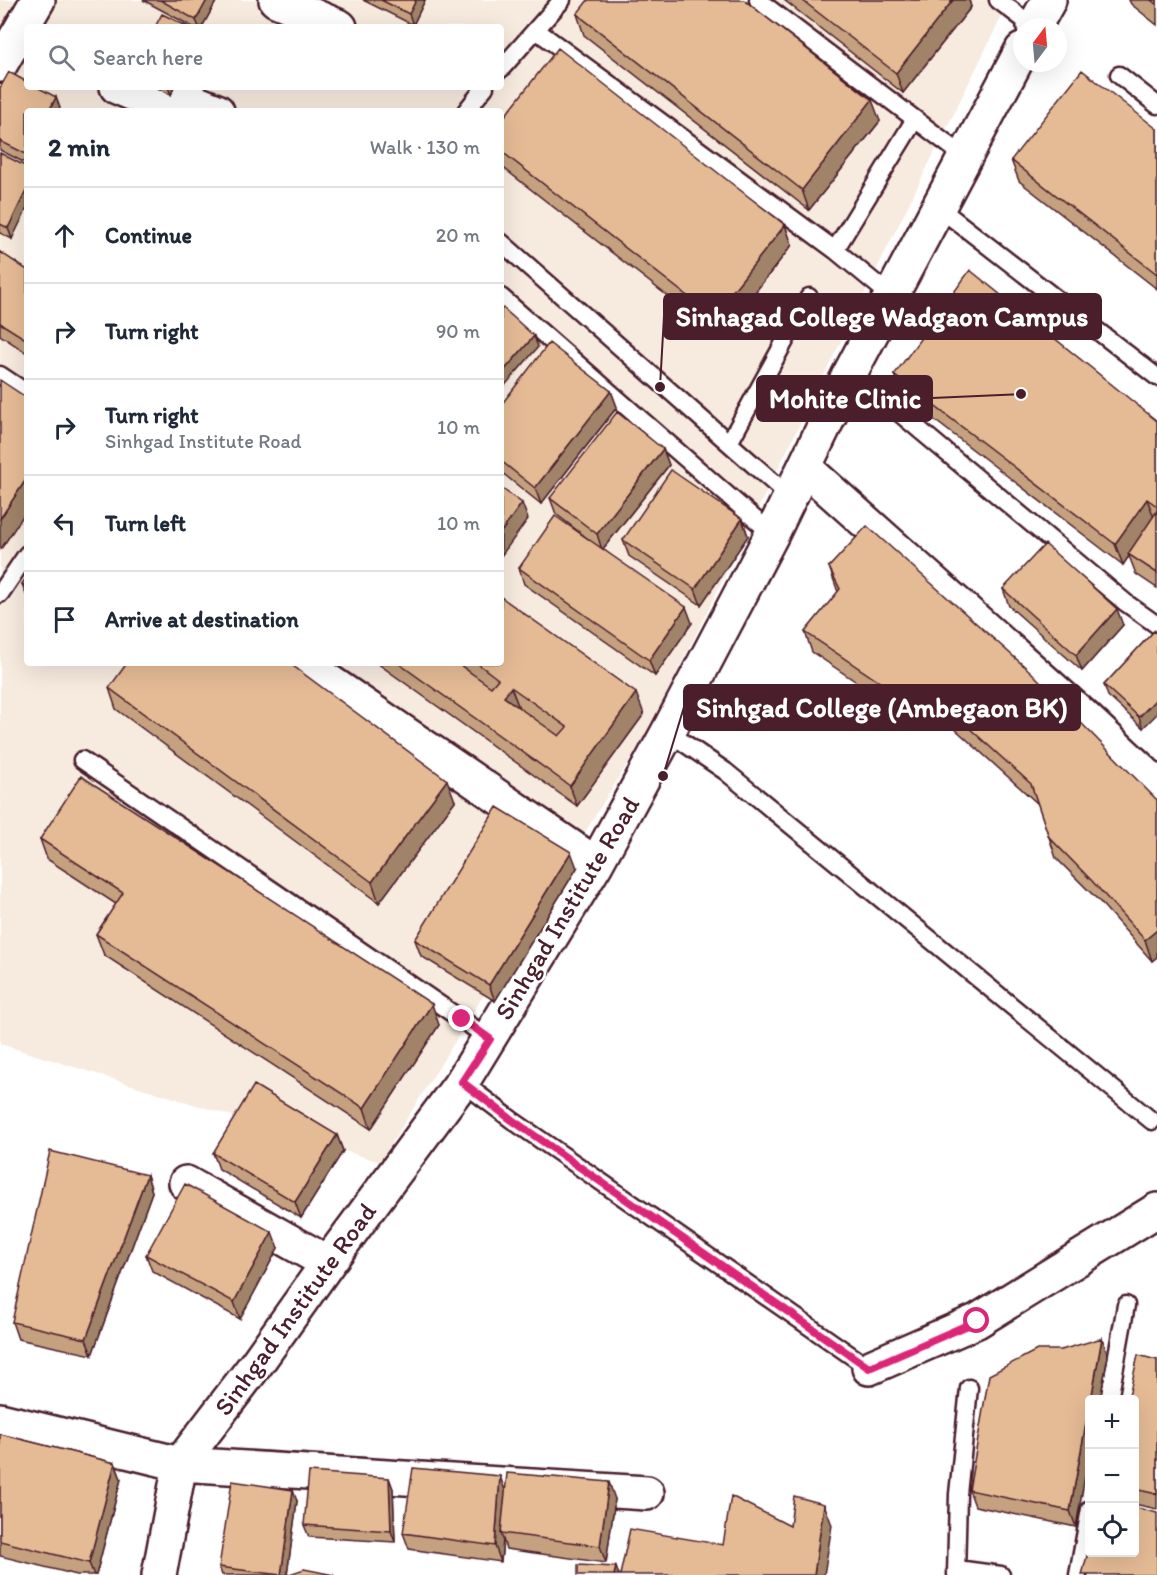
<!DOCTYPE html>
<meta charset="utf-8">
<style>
:root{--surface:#fff;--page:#f2f2f3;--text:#1f2937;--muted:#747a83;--line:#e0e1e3}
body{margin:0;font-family:Itim,sans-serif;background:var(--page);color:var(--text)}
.controls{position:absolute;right:18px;bottom:18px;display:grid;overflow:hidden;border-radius:6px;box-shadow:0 6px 24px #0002}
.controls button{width:54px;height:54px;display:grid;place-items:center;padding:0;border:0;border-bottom:2px solid var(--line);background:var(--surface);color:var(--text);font:30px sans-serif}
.compass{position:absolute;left:1013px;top:18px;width:54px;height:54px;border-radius:50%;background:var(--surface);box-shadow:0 6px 24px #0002;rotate:16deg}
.stop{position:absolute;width:18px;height:18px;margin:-14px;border:4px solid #db2777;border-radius:50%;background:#fff}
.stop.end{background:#db2777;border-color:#fff;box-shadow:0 2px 6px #0008}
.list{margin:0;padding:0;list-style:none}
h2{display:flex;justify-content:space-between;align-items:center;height:78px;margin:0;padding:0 24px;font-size:26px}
h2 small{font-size:20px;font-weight:400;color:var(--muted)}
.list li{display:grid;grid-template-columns:39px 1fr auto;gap:18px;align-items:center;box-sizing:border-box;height:96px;padding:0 24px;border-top:2px solid var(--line)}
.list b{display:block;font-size:22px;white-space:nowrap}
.list p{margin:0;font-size:20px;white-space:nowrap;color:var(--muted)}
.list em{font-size:20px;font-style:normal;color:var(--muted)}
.icon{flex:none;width:33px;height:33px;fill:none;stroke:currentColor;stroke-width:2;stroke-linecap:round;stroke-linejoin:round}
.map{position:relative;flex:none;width:1157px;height:1575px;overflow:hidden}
.search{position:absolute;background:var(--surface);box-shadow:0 6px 24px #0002;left:24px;top:24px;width:480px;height:66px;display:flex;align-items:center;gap:15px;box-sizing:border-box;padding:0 21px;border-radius:6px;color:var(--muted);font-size:22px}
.panel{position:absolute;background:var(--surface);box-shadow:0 6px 24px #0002;left:24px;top:108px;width:480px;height:558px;border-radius:6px}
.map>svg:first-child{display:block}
.built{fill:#f7ebdf;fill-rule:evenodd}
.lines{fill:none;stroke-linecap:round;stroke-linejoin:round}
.service-casing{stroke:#4a1f2b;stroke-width:21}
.minor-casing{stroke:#4a1f2b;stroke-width:38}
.service{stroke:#fff;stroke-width:16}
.minor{stroke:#fff;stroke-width:33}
.wall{fill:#c5a180;stroke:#4a1f2b;stroke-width:1.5}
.shaded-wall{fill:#a08368;stroke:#4a1f2b;stroke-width:1.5}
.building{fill:#e5bb95;stroke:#4a1f2b;stroke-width:1.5;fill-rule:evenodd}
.route{stroke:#db2777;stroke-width:8}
.labels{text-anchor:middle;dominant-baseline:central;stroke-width:5;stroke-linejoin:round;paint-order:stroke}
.street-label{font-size:26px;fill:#4a1f2b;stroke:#fff}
.leader{fill:none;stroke:#4a1f2b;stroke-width:2}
.callout-dot{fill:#4a1f2b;stroke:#fff;stroke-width:2}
.callout{fill:#4a1f2b;stroke:#4a1f2b;stroke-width:2}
.callout-label{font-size:27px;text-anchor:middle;font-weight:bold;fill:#fff}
</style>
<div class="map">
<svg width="1157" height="1575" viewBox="0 0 1157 1575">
<rect width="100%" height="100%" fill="#fff"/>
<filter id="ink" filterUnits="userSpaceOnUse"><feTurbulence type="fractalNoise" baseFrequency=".0167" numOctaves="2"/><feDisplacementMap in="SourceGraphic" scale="12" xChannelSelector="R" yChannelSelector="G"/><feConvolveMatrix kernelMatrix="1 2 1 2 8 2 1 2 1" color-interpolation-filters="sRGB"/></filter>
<g filter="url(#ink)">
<path class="built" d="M 0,0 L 1010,0 L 649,729 L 380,1162 L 0,1044 ZM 27,27 L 501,27 L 501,87 L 27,87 ZM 27,111 L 501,111 L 501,663 L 27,663 Z"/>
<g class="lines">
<g class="service-casing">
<path id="service" d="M 758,0 L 965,157
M 998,0 L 1034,27
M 536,30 L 835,250 L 891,296
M 501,69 L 562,0
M 1119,75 L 1157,105
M 466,111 L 485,87
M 938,207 L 1157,377
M 501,242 L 789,496
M 835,250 L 915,119
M 501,297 L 772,534
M 0,375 L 27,393
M 884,400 L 1126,603 L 1157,625
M 729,443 L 809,297
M 0,594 L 27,554
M 668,732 L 725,771 L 1152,1121
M 82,760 L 490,1039
M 462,1082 L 512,1120 L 869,1368
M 1109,1400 L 1126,1305
M 957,1569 L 1001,1575
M 956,1575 L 958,1494 L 969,1388
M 1078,1575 L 1090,1509"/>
</g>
<g class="minor-casing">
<path id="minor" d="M 276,0 L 340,27
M 1034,27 L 1049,0
M 0,65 L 38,0
M 117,87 L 155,103 L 185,98 L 217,111
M 805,468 L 1081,714 L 1157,785
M 302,663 L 596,864
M 186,1183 L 328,1263
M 869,1368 L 977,1321 L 1157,1210
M 0,1420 L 180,1464 L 647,1493
M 159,1575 L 180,1464 L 257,1363 L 328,1263 L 462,1082 L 596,864 L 668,732 L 772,534 L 848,377 L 1022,50"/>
</g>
<use href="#service" class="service"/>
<use href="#minor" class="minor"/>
</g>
<path class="wall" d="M 143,0 L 217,0 L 202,27 L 193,27 Z
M 363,0 L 425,0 L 413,25 Z
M 784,0 L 969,0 L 971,7 L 903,93 Z
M 1129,0 L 1157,0 L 1157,25 L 1131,4 Z
M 577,14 L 880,121 L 809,210 L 584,35 Z
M 156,87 L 174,87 L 171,95 Z
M 0,88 L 60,108 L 27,111 L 27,164 L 0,150 Z
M 501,121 L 785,225 L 792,245 L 720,337 L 501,166 Z
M 1157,129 L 1157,289 L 1019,181 L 1011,160 Z
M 0,153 L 12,239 L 0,233 Z
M 0,252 L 27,270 L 27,353 L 0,335 Z
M 894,375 L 1157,421 L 1157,588 L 1136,574 L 1129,556 L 1123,565 L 902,395 Z
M 611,391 L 617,407 L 541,504 L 501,472 L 501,405 Z
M 663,449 L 669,465 L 603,549 L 692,623 L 655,676 L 524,584 L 519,568 L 587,538 L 556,514 L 550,498 Z
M 742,519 L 748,536 L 701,605 L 629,556 L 623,540 Z
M 829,567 L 1157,800 L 1157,957 L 1152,961 L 1100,902 L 1056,858 L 1038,804 L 954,728 L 925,728 L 812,652 L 805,632 L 838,592 Z
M 27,577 L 27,597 L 22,584 Z
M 1003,589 L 1123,625 L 1082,671 L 1009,606 Z
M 1154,631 L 1143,728 L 1108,696 L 1104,685 Z
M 377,663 L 501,663 L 644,714 L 577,806 Z
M 109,688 L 455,801 L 379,903 L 116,709 Z
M 40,839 L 439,1025 L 371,1129 L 104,955 L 96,934 L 116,904 L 47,859 Z
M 577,868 L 495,1001 L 421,956 L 415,940 Z
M 337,1135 L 343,1151 L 301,1218 L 219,1169 L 213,1153 Z
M 147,1175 L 152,1192 L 92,1355 L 18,1339 L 12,1322 Z
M 278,1248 L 240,1319 L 152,1271 L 146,1255 Z
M 1108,1355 L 1100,1400 L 1089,1400 L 1076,1527 L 975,1506 L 969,1490 Z
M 1157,1360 L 1157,1509 L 1134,1504 L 1134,1400 Z
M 0,1434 L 115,1463 L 121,1479 L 96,1575 L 77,1575 L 0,1556 Z
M 389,1478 L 393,1489 L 395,1542 L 309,1537 L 304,1525 Z
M 505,1490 L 615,1499 L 606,1563 L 506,1549 L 503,1539 L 501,1562 L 409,1549 L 403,1533 Z
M 297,1501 L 287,1575 L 222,1575 L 219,1567 Z"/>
<path class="shaded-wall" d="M 207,0 L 217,0 L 202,27 L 199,27 L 196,20 Z
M 416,0 L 425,0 L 413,25 L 409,14 Z
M 953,0 L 969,0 L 971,7 L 903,93 L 896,73 Z
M 168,87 L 174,87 L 171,95 Z
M 56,97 L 60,108 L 59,111 L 49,111 Z
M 872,100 L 880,121 L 809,210 L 802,190 Z
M 27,189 L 27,208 L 12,239 L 8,228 Z
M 785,225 L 792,245 L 720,337 L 713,316 Z
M 534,336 L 538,347 L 501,390 L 501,374 Z
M 611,391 L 617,407 L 541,504 L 535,488 Z
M 663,449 L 669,465 L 602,550 L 597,534 Z
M 27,478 L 27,510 L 1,549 L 0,546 L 0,519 Z
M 1147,499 L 1155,520 L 1128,554 L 1129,556 L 1123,565 L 1115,544 Z
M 522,503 L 528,519 L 501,556 L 501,532 Z
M 742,519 L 748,536 L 701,605 L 695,589 Z
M 686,607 L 692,623 L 655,676 L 649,660 Z
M 1117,609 L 1123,625 L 1082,671 L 1076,655 Z
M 511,687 L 519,708 L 504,697 Z
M 636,693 L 644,714 L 577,806 L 570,786 Z
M 1157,698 L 1157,714 L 1143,728 L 1139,717 Z
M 447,780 L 455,801 L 379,903 L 372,882 Z
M 571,852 L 577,868 L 495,1001 L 489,985 Z
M 1157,930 L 1157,957 L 1152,961 L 1145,940 Z
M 432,1004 L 439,1025 L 371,1129 L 364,1108 Z
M 337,1135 L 343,1151 L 301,1218 L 295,1202 Z
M 147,1175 L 152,1192 L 92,1355 L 86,1339 Z
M 272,1232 L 278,1248 L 240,1319 L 234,1302 Z
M 1102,1338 L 1108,1355 L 1100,1400 L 1091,1400 Z
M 1089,1407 L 1089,1454 L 1076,1527 L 1070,1511 Z
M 115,1463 L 121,1479 L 96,1575 L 94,1575 L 89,1563 Z
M 500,1476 L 506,1493 L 501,1533 L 503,1539 L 501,1562 L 495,1546 Z
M 389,1478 L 393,1489 L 395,1542 L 391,1531 Z
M 609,1482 L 615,1499 L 606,1563 L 600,1546 Z
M 293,1490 L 297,1501 L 287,1575 L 281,1575 Z
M 824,1504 L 832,1525 L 824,1575 L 814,1575 Z
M 616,1567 L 619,1575 L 614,1575 Z"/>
<path class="building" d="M 160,0 L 207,0 L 196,20 Z
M 381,0 L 416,0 L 409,14 Z
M 588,0 L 744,0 L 872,100 L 802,190 L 577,14 Z
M 802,0 L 953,0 L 896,73 Z
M 1151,0 L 1157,0 L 1157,5 Z
M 162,14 L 189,27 L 155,27 Z
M 558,48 L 785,225 L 713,316 L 501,151 L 501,121 Z
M 1082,70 L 1157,129 L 1157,274 L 1011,160 Z
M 9,72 L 27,82 L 27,87 L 37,87 L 56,97 L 49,111 L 27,111 L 27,152 L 26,154 L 0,141 L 0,88 Z
M 0,153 L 27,167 L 27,189 L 8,228 L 0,224 Z
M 0,252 L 27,270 L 27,340 L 0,323 Z
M 970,270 L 1157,421 L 1157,506 L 1147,499 L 1115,544 L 894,375 Z
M 503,308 L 534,336 L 501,374 L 501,310 Z
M 549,343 L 611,391 L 535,488 L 501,461 L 501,405 Z
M 0,380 L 27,398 L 27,478 L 0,519 Z
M 617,412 L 663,449 L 597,534 L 550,498 Z
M 671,470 L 742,519 L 695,589 L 623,540 Z
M 501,488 L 522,503 L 501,532 Z
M 1157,511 L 1157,573 L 1128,554 Z
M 555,516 L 686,607 L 649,660 L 519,568 Z
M 867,526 L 1031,672 L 1157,800 L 1157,930 L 1145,940 L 1092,881 L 1049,837 L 1031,784 L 947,708 L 917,707 L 805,632 L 840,589 L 829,567 Z
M 1045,544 L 1117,609 L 1076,655 L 1003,589 Z
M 27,577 L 27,587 L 22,584 Z
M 501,597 L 636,693 L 570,786 L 398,663 L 457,663 L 491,687 L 498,679 L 477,663 L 501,663 ZM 511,687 L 567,727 L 559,736 L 504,697 Z
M 1154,631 L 1157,634 L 1157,698 L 1139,717 L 1104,685 Z
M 127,663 L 289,663 L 447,780 L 372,882 L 109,688 Z
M 81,776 L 432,1004 L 364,1108 L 96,934 L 123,893 L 40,839 Z
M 497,807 L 571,852 L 489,985 L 415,940 Z
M 254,1085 L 337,1135 L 295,1202 L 213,1153 Z
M 50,1151 L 147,1175 L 86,1339 L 12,1322 Z
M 185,1184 L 272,1232 L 234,1302 L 146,1255 Z
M 1102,1338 L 1091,1400 L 1089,1400 L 1089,1407 L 1070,1511 L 969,1490 L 989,1375 L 1037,1350 L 1061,1350 Z
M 1138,1355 L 1157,1360 L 1157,1494 L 1134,1489 L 1134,1400 L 1128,1400 Z
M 0,1434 L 115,1463 L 89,1563 L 0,1541 Z
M 413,1468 L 500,1476 L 495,1546 L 403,1533 Z
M 309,1472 L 389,1478 L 391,1531 L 304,1525 Z
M 507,1473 L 609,1482 L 600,1546 L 501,1533 Z
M 232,1481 L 293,1490 L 281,1575 L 219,1567 Z
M 731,1496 L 790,1526 L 794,1496 L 824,1504 L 814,1575 L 620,1575 L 630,1529 L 723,1545 Z
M 1134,1507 L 1157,1513 L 1157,1575 L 1082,1575 L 1089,1548 L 1089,1552 L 1134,1552 Z
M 578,1565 L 616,1567 L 614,1575 L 578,1575 Z
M 304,1569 L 334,1575 L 287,1575 Z"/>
</g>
<g class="lines" filter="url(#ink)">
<path class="route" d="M 462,1019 L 490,1039 L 462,1082 L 512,1120 L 869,1368 L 977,1321"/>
</g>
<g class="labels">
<g class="street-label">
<text transform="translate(567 908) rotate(-59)">Sinhgad Institute Road</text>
<text transform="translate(295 1309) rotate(-54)">Sinhgad Institute Road</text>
</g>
</g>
<path class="leader" d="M660 387L664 316M1021 394L932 398M663 776L684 707"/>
<g class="callout-dot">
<circle cx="660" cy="387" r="6"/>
<circle cx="1021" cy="394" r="6"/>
<circle cx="663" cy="776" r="6"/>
</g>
<g class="callout">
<rect x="664" y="294" width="437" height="45" rx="6"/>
<rect x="757" y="376" width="175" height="45" rx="6"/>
<rect x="684" y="685" width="396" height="45" rx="6"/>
</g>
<g class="callout-label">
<text x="882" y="326">Sinhagad College Wadgaon Campus</text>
<text x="845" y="408">Mohite Clinic</text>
<text x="882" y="717">Sinhgad College (Ambegaon BK)</text>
</g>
</svg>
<div class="controls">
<button>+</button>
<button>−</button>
<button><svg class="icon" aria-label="locate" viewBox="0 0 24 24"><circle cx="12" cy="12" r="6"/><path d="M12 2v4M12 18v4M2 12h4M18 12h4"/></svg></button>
</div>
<svg class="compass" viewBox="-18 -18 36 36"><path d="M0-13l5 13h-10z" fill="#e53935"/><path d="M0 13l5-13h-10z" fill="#747a83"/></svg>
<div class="stop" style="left:977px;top:1321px"></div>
<div class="stop end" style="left:462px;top:1019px"></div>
<div class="search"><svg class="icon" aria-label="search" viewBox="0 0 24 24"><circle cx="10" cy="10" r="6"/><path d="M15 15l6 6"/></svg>Search here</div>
<section class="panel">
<h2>2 min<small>Walk · 130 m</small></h2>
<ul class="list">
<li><svg class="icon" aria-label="ahead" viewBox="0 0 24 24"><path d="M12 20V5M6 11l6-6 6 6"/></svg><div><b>Continue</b></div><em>20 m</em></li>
<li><svg class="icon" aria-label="right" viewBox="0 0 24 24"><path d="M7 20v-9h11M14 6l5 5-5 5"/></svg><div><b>Turn right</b></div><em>90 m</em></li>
<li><svg class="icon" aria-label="right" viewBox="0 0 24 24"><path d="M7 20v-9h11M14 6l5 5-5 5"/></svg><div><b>Turn right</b><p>Sinhgad Institute Road</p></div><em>10 m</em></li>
<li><svg class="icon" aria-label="left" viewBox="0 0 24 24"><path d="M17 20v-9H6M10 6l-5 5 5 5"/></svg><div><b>Turn left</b></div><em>10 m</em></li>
<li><svg class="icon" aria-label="arrive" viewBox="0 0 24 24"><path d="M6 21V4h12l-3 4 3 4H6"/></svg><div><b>Arrive at destination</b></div></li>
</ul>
</section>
</div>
